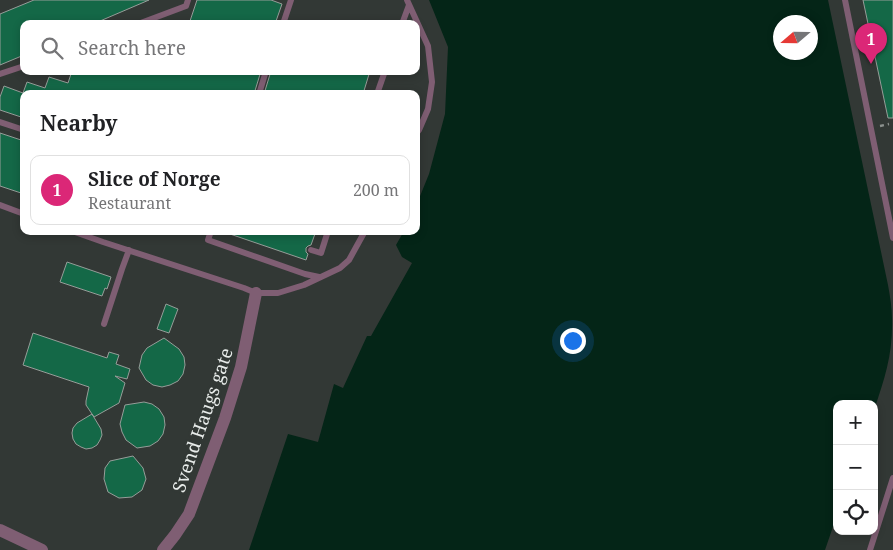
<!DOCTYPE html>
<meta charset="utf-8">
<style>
:root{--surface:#fff;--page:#f6f6f6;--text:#202124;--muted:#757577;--line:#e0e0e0;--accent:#db2777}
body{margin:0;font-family:"Noto Serif",serif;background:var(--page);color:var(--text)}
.controls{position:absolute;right:15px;bottom:15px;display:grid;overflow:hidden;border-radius:10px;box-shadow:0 2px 8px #0003}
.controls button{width:45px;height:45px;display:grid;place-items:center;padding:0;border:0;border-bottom:1px solid var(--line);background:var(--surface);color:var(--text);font:25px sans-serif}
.compass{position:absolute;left:773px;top:15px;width:45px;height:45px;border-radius:50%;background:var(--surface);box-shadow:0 2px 8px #0003;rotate:250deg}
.you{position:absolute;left:572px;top:340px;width:18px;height:18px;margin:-12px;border:4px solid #fff;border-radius:50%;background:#1a73e8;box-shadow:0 0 0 8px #1a73e833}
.badge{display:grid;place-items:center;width:32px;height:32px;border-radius:50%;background:var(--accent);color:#fff;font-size:16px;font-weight:700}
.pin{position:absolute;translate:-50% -41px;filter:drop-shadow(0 1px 2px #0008)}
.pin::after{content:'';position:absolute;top:26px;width:18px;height:15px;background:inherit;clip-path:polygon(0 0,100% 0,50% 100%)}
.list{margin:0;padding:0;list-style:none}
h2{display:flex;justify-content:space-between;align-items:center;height:65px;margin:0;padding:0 20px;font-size:21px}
h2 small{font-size:16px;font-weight:400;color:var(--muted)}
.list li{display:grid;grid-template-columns:32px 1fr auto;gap:15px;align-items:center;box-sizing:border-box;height:70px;margin:0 10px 10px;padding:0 10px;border:1px solid var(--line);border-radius:10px}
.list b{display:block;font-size:19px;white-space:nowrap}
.list p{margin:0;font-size:16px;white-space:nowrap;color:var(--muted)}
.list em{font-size:16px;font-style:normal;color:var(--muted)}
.icon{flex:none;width:28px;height:28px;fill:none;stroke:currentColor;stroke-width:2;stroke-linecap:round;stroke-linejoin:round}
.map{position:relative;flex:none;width:893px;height:550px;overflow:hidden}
.search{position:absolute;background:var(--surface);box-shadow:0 2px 8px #0003;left:20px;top:20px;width:400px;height:55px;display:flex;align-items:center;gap:12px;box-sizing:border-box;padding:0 18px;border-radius:10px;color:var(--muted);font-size:19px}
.panel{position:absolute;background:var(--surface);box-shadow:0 2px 8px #0003;left:20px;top:90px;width:400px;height:145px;border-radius:10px}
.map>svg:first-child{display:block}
.water{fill:#042517;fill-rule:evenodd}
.building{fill:#146847;stroke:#969d99}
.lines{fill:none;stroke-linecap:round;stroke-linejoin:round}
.path{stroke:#8c918e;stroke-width:2.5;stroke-dasharray:4 4;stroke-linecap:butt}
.lane{stroke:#7f5e73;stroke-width:6}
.street{stroke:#7f5e73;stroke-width:12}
.labels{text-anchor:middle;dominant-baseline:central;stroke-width:5;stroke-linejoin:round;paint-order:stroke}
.street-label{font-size:18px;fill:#e7ebe9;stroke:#323835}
</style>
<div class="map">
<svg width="893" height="550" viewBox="0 0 893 550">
<rect width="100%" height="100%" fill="#323835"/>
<path class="water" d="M 429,0 L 828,0 L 888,285 C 890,296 892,308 892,319 C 893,353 885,378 874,410 L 874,404 L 837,404 L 837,515 L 825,550 L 249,550 L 288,434 L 318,442 L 334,384 L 343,388 L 367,336 L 371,336 L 412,263 L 402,257 L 396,245 L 404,231 L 416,231 L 416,206 L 429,174 L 445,114 L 448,47 ZM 780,22 L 810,22 L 810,52 L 780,52 Z"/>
<path class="building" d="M 34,0 L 149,0 L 93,24 L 24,24 L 24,55 L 0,65 L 0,14 Z
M 197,0 L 271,0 L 282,4 L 275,24 L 189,24 Z
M 863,0 L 893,0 L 893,118 L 888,118 Z
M 72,71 L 261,71 L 254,94 L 24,94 L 24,118 L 0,110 L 0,97 L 4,86 L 23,93 L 27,82 L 45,88 L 49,77 L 68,83 Z
M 271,71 L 370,71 L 363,94 L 264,94 Z
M 0,133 L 24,141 L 24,194 L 0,186 Z
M 227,231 L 316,231 L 311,245 L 308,246 L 306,248 L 306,252 L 308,254 L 306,260 L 227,233 Z
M 67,262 L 111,277 L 107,289 L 105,288 L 102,296 L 60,282 Z
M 166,304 L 178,309 L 169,333 L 157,329 Z
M 33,333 L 107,358 L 109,352 L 119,355 L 116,364 L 130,369 L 127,379 L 115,376 L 125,383 L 119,403 L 94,417 L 86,405 L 86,401 L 89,387 L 23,365 Z
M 164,338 L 179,349 L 184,357 L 185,365 L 183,374 L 178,381 L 170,385 L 162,387 L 153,385 L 146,380 L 139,368 L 142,355 L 147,348 Z
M 144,402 L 152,404 L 159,409 L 164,417 L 165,425 L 163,434 L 158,441 L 150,446 L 137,448 L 126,440 L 122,432 L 120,424 L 125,405 Z
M 92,414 L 101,429 L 102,435 L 100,440 L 97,445 L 92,448 L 86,449 L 81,447 L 76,444 L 73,439 L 72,433 L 73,428 L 77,423 Z
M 133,456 L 143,468 L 146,479 L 142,490 L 132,497 L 119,498 L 108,492 L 104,479 L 105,468 L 110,461 Z"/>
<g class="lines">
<path class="path" d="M 880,126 L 889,124"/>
<path class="lane" d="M 407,0 L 428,46 L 432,82 L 428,109 L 419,130 L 416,134
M 845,0 L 893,238
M 138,24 L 186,6 L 188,0
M 283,24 L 291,0
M 402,24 L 409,5
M 0,74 L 24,66
M 259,94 L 266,71
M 377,94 L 385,71
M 0,122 L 24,130
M 0,205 L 24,214
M 72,231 L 103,242 L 244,288 L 256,293 L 278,293 L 304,285 L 340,268 L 349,260 L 365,231
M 211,231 L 208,240 L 305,274 L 319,277
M 311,250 L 321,253 L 328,231
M 104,324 L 122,269 L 129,250
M 870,550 L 893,478"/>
<path class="street" d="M 0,530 L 42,550
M 163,550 L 175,535 L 189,514 L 225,418 L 241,367 L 256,293"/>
</g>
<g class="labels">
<g class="street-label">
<text transform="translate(202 420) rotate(-71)">Svend Haugs gate</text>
</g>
</g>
</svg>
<div class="controls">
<button>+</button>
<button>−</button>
<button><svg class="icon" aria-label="locate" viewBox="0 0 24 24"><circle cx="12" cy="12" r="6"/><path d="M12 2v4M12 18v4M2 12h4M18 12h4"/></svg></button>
</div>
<svg class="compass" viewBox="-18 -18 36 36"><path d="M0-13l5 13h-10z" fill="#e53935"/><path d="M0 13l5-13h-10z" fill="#757577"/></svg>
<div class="you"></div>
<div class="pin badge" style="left:871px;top:64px">1</div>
<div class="search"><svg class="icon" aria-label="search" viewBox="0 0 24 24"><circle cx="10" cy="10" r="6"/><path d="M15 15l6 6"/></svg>Search here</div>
<section class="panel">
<h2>Nearby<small></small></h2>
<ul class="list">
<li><span class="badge">1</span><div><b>Slice of Norge</b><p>Restaurant</p></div><em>200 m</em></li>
</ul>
</section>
</div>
